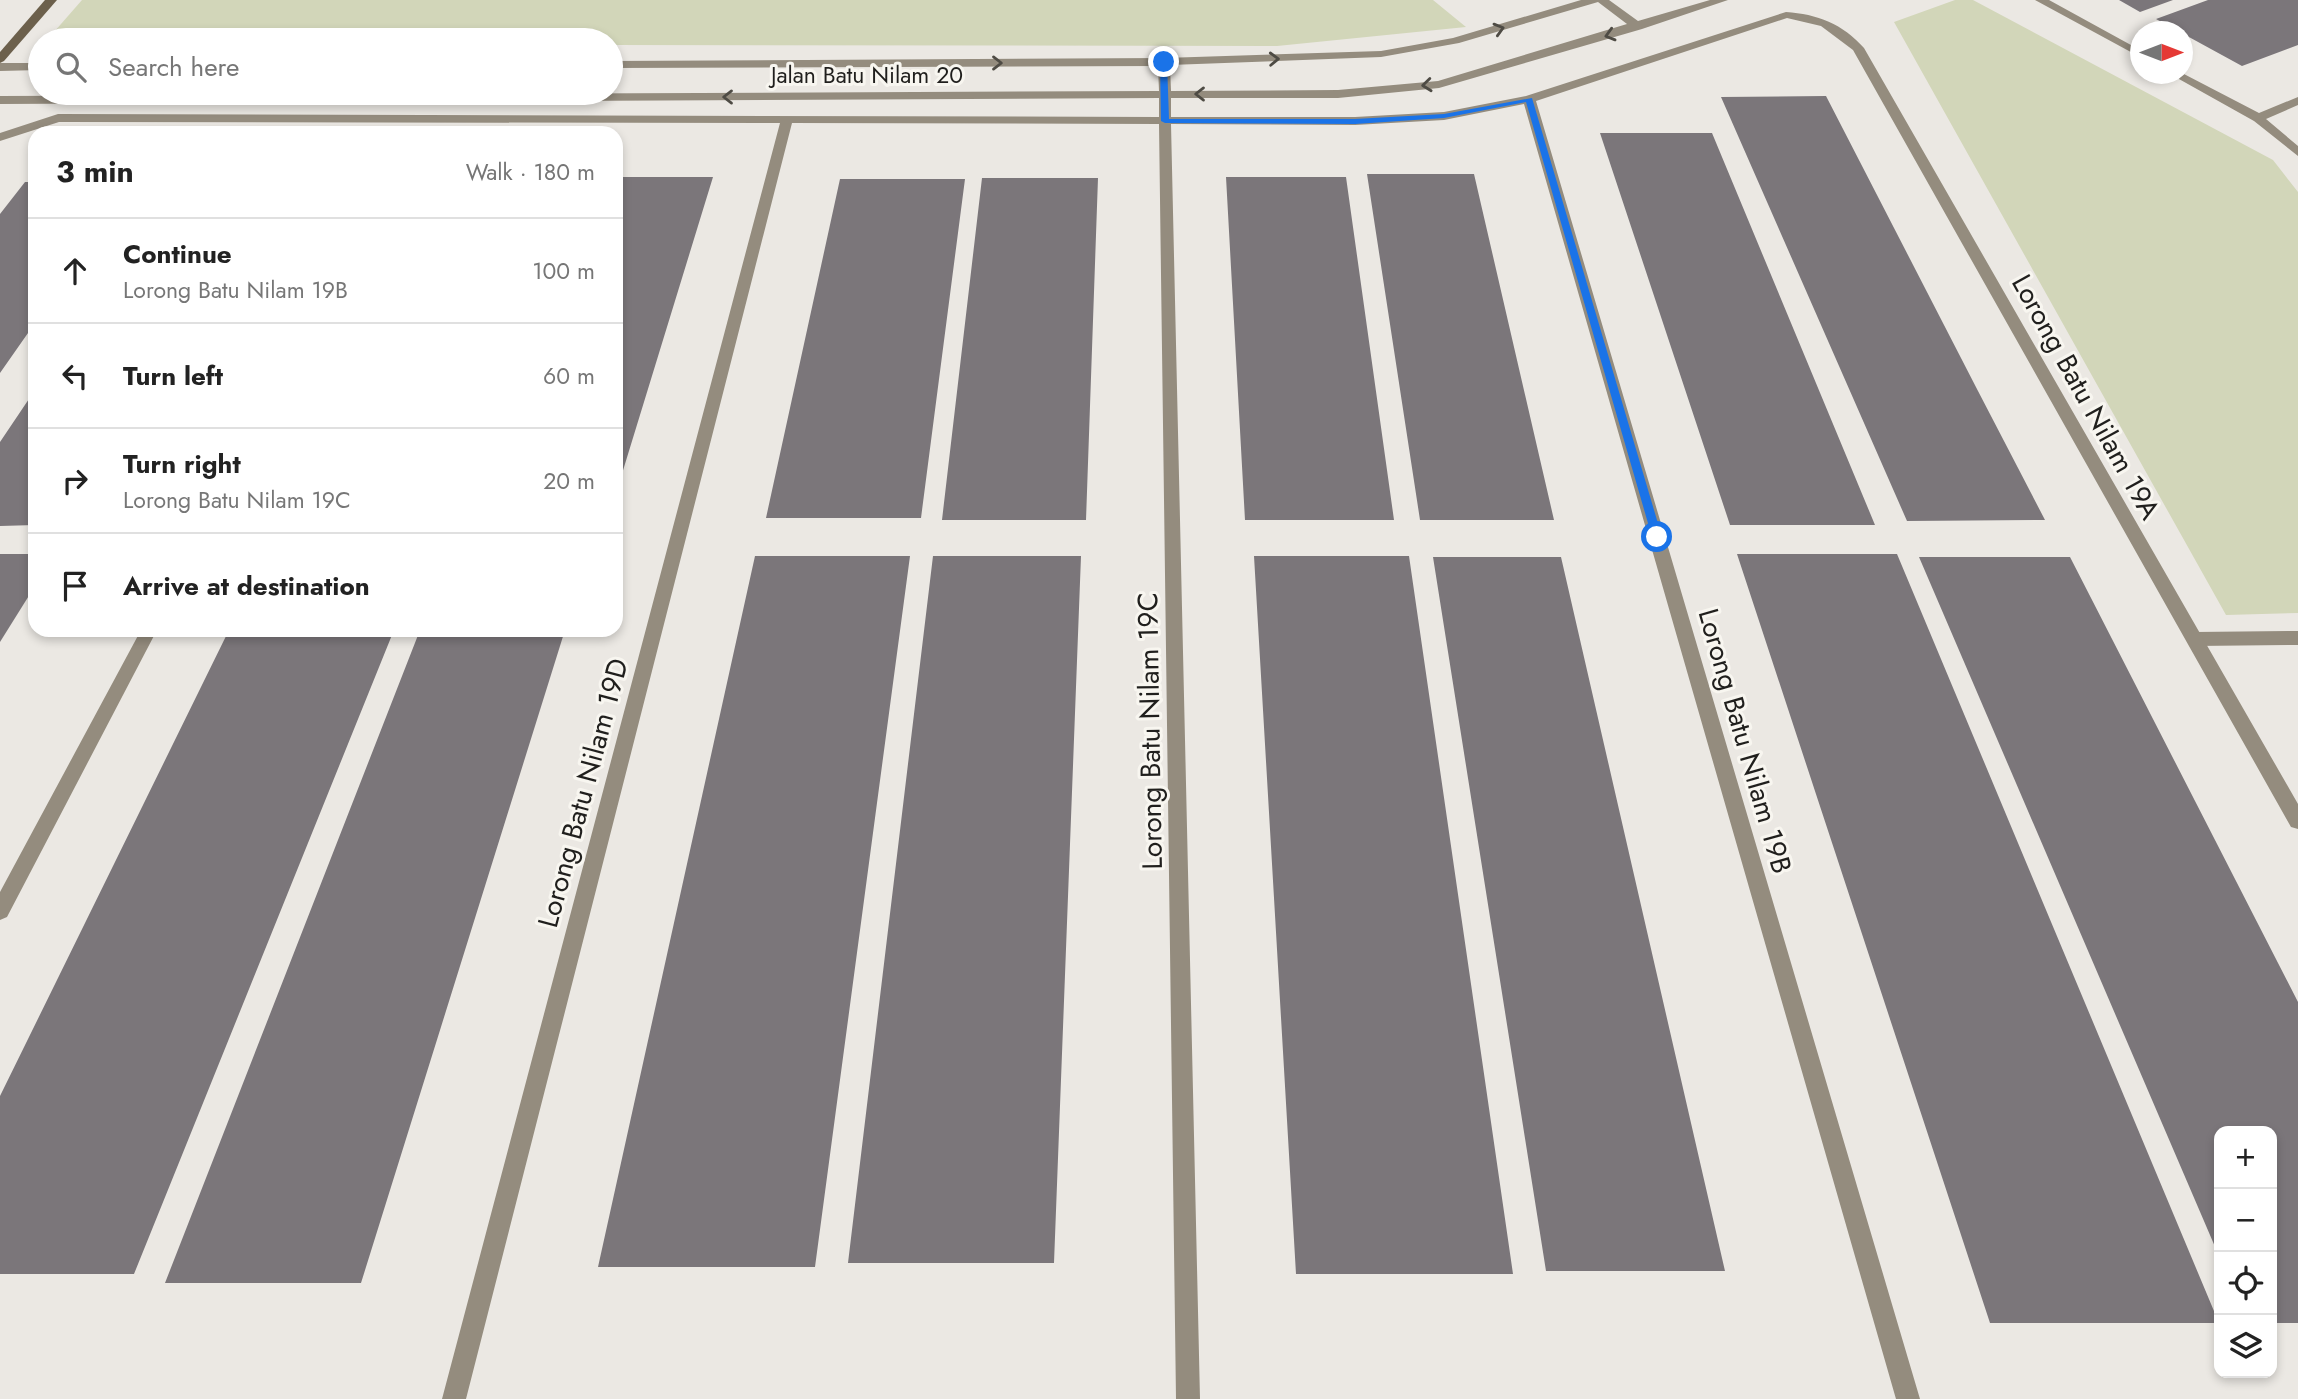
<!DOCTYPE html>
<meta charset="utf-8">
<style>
:root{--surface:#fff;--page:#f6f6f6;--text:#222;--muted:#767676;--line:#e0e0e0}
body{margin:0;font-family:Jost,sans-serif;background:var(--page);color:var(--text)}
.controls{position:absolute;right:21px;bottom:21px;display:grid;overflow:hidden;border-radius:14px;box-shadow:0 4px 10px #0003}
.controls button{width:63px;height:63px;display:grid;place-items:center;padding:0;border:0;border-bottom:2px solid var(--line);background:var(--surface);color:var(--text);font:35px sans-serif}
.compass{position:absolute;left:2130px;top:21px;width:63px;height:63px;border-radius:50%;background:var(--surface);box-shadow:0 4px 10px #0003;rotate:90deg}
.stop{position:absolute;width:21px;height:21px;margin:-16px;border:5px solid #1a73e8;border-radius:50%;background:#fff}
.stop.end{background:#1a73e8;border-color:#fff;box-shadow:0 2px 7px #0008}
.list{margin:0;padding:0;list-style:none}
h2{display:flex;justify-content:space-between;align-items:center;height:91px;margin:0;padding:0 28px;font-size:30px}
h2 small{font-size:23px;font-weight:400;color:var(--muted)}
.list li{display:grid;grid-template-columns:46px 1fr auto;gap:21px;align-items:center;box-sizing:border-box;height:105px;padding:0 28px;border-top:2px solid var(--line)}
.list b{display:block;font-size:26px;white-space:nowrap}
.list p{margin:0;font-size:23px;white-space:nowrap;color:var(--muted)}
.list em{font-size:23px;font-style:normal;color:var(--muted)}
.icon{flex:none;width:38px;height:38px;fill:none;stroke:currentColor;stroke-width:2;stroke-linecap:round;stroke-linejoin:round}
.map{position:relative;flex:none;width:2298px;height:1399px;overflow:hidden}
.search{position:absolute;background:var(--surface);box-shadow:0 4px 10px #0003;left:28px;top:28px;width:595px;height:77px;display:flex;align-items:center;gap:18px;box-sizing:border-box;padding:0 24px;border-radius:38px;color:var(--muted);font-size:26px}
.panel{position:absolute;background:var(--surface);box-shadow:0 4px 10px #0003;left:28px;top:126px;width:595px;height:511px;border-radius:21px}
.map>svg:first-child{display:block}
.green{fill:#d2d6b9}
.building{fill:#7b767a}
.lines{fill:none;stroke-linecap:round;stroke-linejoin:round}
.lane{fill:#948c7e;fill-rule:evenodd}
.street{fill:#948c7e;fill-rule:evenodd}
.secondary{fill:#6c604c;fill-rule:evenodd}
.oneway{stroke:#4e4b44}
.route{fill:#1a73e8}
.labels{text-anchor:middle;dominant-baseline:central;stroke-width:6;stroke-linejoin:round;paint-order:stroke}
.far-street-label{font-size:23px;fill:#201f1d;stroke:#f8f6f0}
.street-label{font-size:28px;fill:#201f1d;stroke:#f8f6f0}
</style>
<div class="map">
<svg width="2298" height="1399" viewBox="0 0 2298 1399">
<rect width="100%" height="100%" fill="#ebe8e3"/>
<path class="green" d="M 82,0 L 1433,0 L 1466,27 L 1277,46 L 611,45 L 611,40 L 47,40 Z
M 1955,0 L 1973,0 L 2273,160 L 2298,192 L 2298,613 L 2226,615 L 1894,22 Z"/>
<path class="building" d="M 2119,0 L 2173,0 L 2140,12 Z
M 2208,0 L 2298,0 L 2298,45 L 2242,66 L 2156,19 Z
M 1826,96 L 1978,391 L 2045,520 L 1907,521 L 1721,97 Z
M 1600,133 L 1712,133 L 1875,525 L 1730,525 Z
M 1367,174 L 1474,174 L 1554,520 L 1420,520 Z
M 616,177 L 713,177 L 617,490 L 616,489 Z
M 1226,177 L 1346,177 L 1394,520 L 1245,520 Z
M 982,178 L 1098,178 L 1086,520 L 942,520 Z
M 840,179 L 965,179 L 921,518 L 766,518 Z
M 25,182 L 35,182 L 35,323 L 0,373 L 0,214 Z
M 35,390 L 35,525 L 0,526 L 0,442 Z
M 0,554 L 35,554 L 35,586 L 0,642 Z
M 1737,554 L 1897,554 L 2219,1323 L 1990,1323 Z
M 755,556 L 910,556 L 815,1267 L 598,1267 Z
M 933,556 L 1081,556 L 1054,1263 L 848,1263 Z
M 1254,556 L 1409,556 L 1513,1274 L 1296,1274 Z
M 1433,557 L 1561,557 L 1725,1271 L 1546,1271 Z
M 1919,557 L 2070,557 L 2298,1002 L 2298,1323 L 2272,1323 L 2272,1131 L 2219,1131 L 2219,1256 Z
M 229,630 L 394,630 L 134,1274 L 0,1274 L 0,1096 Z
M 420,630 L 565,630 L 361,1283 L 165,1283 Z"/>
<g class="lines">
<path class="lane" d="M 2298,631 L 2298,645 L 2195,646 L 2189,644 L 2187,639 L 2189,634 L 2195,632 Z"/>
<path class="street" d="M 1581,0 L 1609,0 L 1638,21 L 1710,0 L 1728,0 L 1642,29 L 1439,88 L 1338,98 L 1171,98 L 1171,117 L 1355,117 L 1444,112 L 1526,96 L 1786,12 C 1817,14 1843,24 1864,48 L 2298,804 L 2298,829 L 2291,827 L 1853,50 L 1821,26 L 1787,18 L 1536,101 L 1920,1399 L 1896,1399 L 1524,104 L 1444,120 L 1355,125 L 1171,124 L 1200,1399 L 1176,1399 L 1159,124 L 792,123 L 466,1399 L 442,1399 L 780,123 L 59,122 L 0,141 L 0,133 L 58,114 L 1159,117 L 1159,98 L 0,104 L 0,96 L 1159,91 L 1158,66 L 611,68 L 611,61 L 1164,58 L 1381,51 L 1453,38 ZM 1598,2 L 1627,24 L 1438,81 L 1338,90 L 1171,91 L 1170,65 L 1381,57 L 1459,43 Z
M 2035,0 L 2049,0 L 2140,50 L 2140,57 Z
M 0,63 L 40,63 L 40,70 L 0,71 Z
M 2182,73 L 2259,113 L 2298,97 L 2298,105 L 2266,119 L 2298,146 L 2298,156 L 2254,121 L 2170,74 Z
M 141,630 L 157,630 L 7,917 L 0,920 L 0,892 Z"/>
<path class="secondary" d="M 45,0 L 57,0 L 4,61 L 0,63 L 0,52 Z"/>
</g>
<defs><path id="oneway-chevron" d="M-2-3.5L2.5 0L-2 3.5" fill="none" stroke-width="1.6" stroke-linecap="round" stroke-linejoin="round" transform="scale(1.75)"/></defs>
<g class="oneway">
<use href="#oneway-chevron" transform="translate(1499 29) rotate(-16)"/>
<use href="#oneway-chevron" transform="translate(1610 35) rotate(164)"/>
<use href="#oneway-chevron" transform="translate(1274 59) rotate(-2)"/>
<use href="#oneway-chevron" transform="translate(997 63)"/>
<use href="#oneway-chevron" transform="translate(1427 85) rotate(174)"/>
<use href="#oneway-chevron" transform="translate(1200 94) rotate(180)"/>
<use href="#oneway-chevron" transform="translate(728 97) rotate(180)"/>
</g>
<path class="route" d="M 1164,59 L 1167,62 L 1169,119 L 1355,119 L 1444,114 L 1532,98 L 1662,537 L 1661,540 L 1653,540 L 1652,537 L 1526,102 L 1444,118 L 1355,124 L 1165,123 L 1161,121 L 1160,62 Z"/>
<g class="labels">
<g class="far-street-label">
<text x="867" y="75">Jalan Batu Nilam 20</text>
</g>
<g class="street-label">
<text transform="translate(2086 397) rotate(61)">Lorong Batu Nilam 19A</text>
<text transform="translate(1150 731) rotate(-91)">Lorong Batu Nilam 19C</text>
<text transform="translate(1745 741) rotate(74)">Lorong Batu Nilam 19B</text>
<text transform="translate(583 793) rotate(-75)">Lorong Batu Nilam 19D</text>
</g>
</g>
</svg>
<div class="controls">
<button>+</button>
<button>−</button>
<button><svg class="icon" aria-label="locate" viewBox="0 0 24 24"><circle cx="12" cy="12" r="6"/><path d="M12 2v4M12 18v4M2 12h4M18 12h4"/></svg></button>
<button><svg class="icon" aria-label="layers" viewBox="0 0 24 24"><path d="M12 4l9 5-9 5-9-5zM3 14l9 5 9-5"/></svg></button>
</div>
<svg class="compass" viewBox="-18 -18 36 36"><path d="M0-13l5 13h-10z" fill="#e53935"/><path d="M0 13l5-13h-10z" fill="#767676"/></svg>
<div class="stop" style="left:1657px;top:537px"></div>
<div class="stop end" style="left:1164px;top:62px"></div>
<div class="search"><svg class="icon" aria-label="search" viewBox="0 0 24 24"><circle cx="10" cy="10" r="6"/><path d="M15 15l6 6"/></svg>Search here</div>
<section class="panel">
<h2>3 min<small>Walk · 180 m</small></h2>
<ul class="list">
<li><svg class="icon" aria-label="ahead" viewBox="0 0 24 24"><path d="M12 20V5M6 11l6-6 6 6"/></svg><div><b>Continue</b><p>Lorong Batu Nilam 19B</p></div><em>100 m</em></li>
<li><svg class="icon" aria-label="left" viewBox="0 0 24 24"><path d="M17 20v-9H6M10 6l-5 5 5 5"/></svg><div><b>Turn left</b></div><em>60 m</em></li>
<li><svg class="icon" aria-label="right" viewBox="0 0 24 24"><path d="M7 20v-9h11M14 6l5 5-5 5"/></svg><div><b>Turn right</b><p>Lorong Batu Nilam 19C</p></div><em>20 m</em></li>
<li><svg class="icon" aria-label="arrive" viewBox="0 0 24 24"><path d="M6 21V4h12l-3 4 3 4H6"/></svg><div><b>Arrive at destination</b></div></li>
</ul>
</section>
</div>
